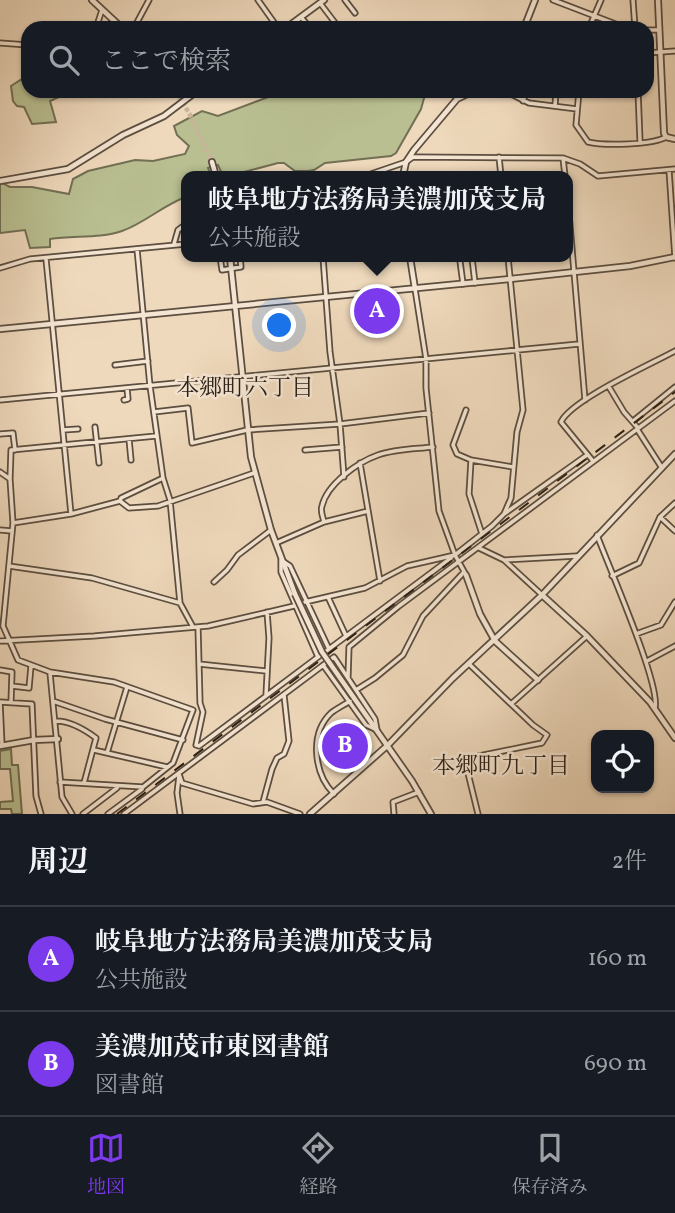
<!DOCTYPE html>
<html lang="ja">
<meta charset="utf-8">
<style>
:root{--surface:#171b24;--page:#242831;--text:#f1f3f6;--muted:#9ea1a6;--line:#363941;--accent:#7c3aed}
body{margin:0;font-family:Vollkorn,"Noto Serif JP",serif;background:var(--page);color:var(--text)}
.controls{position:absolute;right:21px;bottom:21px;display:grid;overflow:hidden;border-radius:14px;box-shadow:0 2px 5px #0004}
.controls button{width:63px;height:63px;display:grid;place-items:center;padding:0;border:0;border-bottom:2px solid var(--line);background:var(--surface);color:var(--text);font:35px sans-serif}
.you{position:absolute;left:280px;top:326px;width:24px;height:24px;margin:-18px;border:5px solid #fff;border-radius:50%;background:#1a73e8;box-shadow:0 0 0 10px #1a73e833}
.badge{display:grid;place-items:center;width:46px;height:46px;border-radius:50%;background:var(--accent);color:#fff;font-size:23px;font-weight:700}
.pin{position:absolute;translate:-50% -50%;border:4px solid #fff;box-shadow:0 2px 7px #0006}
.popup{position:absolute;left:181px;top:171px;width:392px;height:91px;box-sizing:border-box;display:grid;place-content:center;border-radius:14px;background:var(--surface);filter:drop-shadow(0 2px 5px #0005);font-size:23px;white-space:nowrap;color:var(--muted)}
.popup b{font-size:26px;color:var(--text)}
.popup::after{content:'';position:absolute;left:50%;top:100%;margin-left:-14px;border:14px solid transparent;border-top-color:var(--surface)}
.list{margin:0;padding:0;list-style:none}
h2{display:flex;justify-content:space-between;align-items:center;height:91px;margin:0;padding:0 28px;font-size:30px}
h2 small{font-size:23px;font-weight:400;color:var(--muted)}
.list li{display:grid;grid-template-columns:46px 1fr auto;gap:21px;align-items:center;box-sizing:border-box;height:105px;padding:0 28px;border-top:2px solid var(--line)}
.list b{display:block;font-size:26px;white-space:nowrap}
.list p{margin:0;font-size:23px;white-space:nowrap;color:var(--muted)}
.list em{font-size:23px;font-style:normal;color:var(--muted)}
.icon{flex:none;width:38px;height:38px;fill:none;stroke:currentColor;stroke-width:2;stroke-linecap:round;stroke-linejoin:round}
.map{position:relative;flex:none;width:675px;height:814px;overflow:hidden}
.search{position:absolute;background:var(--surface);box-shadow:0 2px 5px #0004;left:21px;right:21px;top:21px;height:77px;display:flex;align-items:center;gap:18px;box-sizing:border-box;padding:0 24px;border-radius:21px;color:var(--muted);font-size:26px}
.sheet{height:301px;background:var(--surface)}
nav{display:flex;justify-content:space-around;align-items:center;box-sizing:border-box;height:98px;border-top:2px solid var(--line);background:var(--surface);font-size:19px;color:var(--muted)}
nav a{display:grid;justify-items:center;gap:4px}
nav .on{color:var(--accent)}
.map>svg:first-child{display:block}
.green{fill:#b9bf91;stroke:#726f54;stroke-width:2}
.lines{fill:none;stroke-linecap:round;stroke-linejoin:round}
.tertiary-tunnel{stroke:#c8b49b;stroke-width:4.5;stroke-dasharray:4.5 2;stroke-linecap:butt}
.minor-casing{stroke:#5c4e40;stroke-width:7}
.tertiary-casing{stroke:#5c4e40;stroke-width:8}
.minor{stroke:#f5e6d3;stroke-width:3.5}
.tertiary{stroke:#f5e6d3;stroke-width:4.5}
.rail{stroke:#2b1f16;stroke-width:2;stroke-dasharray:12 12;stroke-linecap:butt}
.tertiary-bridge-casing{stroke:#5c4e40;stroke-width:8;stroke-linecap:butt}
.tertiary-bridge{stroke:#f5e6d3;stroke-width:4.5}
.labels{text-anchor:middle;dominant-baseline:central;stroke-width:5;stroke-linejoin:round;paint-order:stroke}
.neighbourhood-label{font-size:23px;fill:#2b1f16;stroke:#f5e6d3}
</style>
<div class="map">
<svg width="675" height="814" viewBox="0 0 675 814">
<rect width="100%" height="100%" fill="#efd9bc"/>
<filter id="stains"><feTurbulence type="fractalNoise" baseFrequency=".00286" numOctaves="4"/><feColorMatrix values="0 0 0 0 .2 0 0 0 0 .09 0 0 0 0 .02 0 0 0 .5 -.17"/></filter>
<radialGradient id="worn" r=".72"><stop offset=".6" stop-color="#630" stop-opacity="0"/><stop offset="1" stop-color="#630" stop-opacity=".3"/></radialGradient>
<path class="green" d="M 28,75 L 28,91 L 72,91 L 50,101 L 56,122 L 32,124 L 24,107 L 17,106 L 13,101 L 11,86 Z
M 284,91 L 426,91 L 421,109 L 396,153 L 391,156 L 325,163 L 314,170 L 308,171 L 295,171 L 284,163 L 278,163 L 244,172 L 236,176 L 223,176 L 218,165 L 208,168 L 211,176 L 186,176 L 186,197 C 163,205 145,223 122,231 C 99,239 73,235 50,239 L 50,247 L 30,248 L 25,230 L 0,233 L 0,182 L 10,187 L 32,187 L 69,194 L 73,179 L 88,171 L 135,160 L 153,161 L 185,154 L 189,146 L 177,135 L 174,126 L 202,111 L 218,116 Z
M 11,749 L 12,765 L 18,765 L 22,814 L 12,814 L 11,809 L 0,809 L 0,802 L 13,801 L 10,769 L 0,769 L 0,751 Z"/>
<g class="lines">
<path class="tertiary-tunnel" d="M 176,91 L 190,115 L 212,162"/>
<g class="minor-casing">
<path id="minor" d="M 258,0 L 278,28
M 345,0 L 355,13
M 553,0 L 626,28
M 633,0 L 635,28
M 320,3 L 339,28
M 301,17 L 310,28
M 91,28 L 97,25 L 102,10
M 134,28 L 149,0
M 589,28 L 601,0
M 647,30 L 659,30
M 0,43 L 28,45
M 647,53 L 675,51
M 505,91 L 529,103 L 577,109
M 579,91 L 576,125 L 588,142 C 604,146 652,145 666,137
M 638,91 L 640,141
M 523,101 L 527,91
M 555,106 L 556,91
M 499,157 L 501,176
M 563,158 L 565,176
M 669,170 L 675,258
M 365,176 L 406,162 L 413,157 L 563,158 L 580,164 L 598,176 L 675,169
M 568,202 L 585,400
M 174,244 L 178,230 L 186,224
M 137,249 L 150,386 L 163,478 L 170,500 L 180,603 L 193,627
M 220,257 L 222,270 L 241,267 L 240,257
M 323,257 L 330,352 L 340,424 L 344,477
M 472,258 L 475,283
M 46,259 L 71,514
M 460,261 L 463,284
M 0,268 L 30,259 L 186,244
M 415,289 L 426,359 L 426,388 L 439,511 L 455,555 L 466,575
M 115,365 L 148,361
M 609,387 L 624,412 L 638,428
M 0,400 L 579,344
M 124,400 L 128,399 L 127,388
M 466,410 L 453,445 L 457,454 L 471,460 L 513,467
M 154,412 L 188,408 L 192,443 L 247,430 L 340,424 L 429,413
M 633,421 L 675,387
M 95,427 L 99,463
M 637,429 L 662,468
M 63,430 L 78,429
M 0,434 L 13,433 L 15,450
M 129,439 L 131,460
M 305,450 L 342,447
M 471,460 L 469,494 L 482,534
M 593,461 L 561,422 C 571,400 651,364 675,351
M 360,463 L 380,581
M 0,472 L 10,479 L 13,523 L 3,626 L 18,660 L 50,672 L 114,682 L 193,710 L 173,763 L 143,787 L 60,782
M 10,479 L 11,450 L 156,436
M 120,501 L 121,498 L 163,478
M 504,514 L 587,455
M 660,517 L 675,531
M 324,522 C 323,517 320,511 322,506 C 327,484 358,462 378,455 C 395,449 415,449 433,447
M 13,523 L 71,514 L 120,501 L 129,508 L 158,506 L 254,473
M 0,530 L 12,531
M 597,535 C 608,565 661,685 655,708
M 276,543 L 324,522 L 368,511
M 479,548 L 504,560 L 542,595
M 281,560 L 290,566 L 329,649 L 318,657 L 281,572 Z
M 504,560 L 577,556
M 9,566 L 92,578 L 180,603
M 612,576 L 639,563 L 660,517 L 675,503
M 214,582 L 227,570 L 238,555 L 271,530
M 328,597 L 346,636
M 305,602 L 365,588 L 407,566 L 455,555 L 492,526 L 504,514 L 511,498 L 517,432 L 523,410 L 508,257
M 636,634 L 661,625 L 675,602
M 0,641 L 94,636 L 208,626 L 294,606
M 329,649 L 451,558
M 647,661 L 675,646
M 199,664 L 266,671
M 469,664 L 533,725 L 547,735 L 542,743 L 474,757 L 466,765 L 478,814
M 0,670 L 12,672 L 11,702
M 50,673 L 62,797 L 72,814
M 348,678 L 349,647 L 399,606 L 675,401
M 12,686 L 29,688 L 31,666
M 356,690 L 375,678 L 403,655 L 423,616 L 464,572
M 266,695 L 269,638 L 267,612
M 53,701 L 105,719 L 183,740
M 0,702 L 32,704 L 36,796 L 41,814
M 0,702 L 2,745
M 511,704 L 587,636
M 56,721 C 71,721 84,729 96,738 L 84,783
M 196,745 L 199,746 L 318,657
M 196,745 L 203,712 L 200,703 L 198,627
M 94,750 L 167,767
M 107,753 L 127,687
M 179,774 L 182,783 L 253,804 L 267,802 L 300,814
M 179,776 L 177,793 L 180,814
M 334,794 C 314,774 309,734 331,713 C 336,709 344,705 350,701
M 263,802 L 272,769 L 277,758 L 284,754 L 289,741 L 284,695
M 83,814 L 117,788
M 108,814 L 142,789
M 124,814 L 334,657 L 375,719 L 377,730 L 366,725 L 323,665
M 394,814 L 393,802 L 419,792"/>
</g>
<g class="tertiary-casing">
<path id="tertiary" d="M 92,0 L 122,28
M 658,0 L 664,133 L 666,137 L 675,139
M 286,28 L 324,0
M 524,28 L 535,0
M 212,162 L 216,176
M 403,176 L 406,162 L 414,150 L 457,99 L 474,91
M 0,181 L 68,169 L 123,135 L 164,116 L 197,91
M 230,257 L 251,457 L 271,530 L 295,594
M 410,257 L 415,289
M 0,329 L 510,279 L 630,266 L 675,257
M 466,575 L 480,614 L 495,641 L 538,680
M 542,595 L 587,636 L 650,702 L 675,738
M 354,698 L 412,781 L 431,814
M 0,746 L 34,740 L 58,739
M 310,814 L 388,745 L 453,678 L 542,595 L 675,454"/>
</g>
<use href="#minor" class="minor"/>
<use href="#tertiary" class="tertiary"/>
<path class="rail" d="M 117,814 L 675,392"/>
<g class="tertiary-bridge-casing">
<path id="tertiary-bridge" d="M 295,594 L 322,652 L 354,698"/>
</g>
<use href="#tertiary-bridge" class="tertiary-bridge"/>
</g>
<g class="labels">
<g class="neighbourhood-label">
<text x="245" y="389">本郷町六丁目</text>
<text x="501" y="767">本郷町九丁目</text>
</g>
</g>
<rect width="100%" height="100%" filter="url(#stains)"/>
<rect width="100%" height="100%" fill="url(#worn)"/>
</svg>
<div class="controls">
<button><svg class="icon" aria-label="locate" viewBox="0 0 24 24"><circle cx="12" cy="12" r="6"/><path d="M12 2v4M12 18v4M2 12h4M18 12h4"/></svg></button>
</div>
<div class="you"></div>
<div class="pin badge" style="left:377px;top:311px">A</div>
<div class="popup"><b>岐阜地方法務局美濃加茂支局</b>公共施設</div>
<div class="pin badge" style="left:345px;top:746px">B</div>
<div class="search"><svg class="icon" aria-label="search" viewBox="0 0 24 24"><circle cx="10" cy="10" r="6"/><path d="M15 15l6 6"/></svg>ここで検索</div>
</div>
<section class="sheet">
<h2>周辺<small>2件</small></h2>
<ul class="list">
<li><span class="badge">A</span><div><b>岐阜地方法務局美濃加茂支局</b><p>公共施設</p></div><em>160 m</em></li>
<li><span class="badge">B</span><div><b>美濃加茂市東図書館</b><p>図書館</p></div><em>690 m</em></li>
</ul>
</section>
<nav>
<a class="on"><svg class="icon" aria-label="map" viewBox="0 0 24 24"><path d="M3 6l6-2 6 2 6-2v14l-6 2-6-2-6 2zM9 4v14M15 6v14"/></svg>地図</a>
<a><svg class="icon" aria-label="directions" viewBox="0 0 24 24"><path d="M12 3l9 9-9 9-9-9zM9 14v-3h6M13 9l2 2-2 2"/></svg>経路</a>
<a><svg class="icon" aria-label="saved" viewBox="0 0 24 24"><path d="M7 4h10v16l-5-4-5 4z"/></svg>保存済み</a>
</nav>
